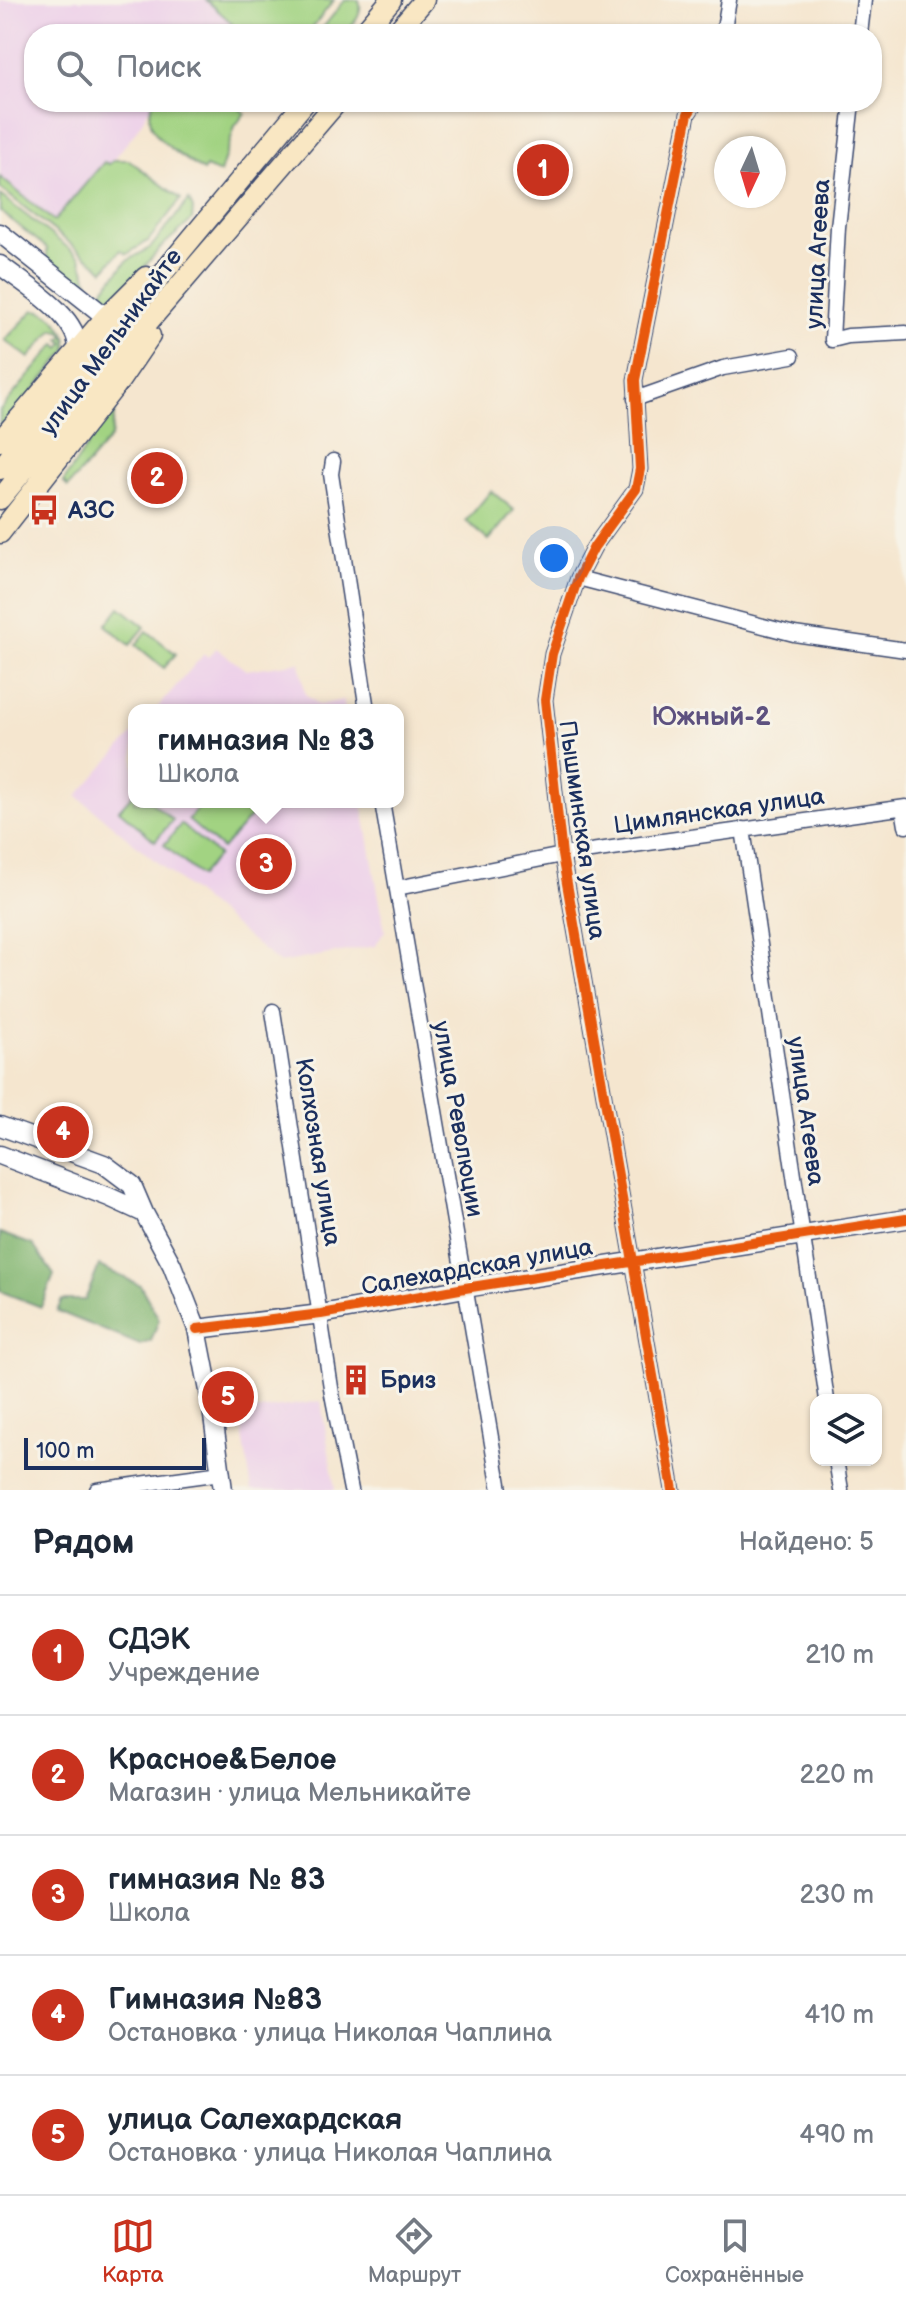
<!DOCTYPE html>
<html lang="ru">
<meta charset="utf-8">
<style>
:root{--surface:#fff;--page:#f6f6f7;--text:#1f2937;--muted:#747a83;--line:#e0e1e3;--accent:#c8321e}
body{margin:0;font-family:"Balsamiq Sans",sans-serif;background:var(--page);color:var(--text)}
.controls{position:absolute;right:24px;bottom:24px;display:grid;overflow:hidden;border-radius:16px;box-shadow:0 2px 6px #0004}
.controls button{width:72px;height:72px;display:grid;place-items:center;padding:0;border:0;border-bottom:2px solid var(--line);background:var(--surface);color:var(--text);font:40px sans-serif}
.compass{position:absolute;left:714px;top:136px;width:72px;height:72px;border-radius:50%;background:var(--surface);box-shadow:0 2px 6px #0004;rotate:184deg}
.scale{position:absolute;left:24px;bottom:20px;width:182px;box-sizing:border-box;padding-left:8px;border:4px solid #1b2f5e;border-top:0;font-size:22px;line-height:28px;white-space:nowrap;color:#1b2f5e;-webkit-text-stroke:6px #f7f3e8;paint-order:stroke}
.you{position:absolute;left:554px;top:558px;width:28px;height:28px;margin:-20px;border:6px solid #fff;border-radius:50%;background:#1a73e8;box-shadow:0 0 0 12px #1a73e833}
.badge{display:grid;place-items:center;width:52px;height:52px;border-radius:50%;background:var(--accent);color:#fff;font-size:26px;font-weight:700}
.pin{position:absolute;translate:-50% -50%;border:4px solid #fff;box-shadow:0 2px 8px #0006}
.popup{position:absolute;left:128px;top:704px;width:276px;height:104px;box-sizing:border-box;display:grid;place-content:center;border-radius:16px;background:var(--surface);filter:drop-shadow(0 2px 6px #0005);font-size:26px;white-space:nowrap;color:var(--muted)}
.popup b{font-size:30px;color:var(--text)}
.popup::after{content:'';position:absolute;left:50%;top:100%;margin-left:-16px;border:16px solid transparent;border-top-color:var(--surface)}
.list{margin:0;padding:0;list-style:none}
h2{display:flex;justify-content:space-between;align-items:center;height:104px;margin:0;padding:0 32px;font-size:34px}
h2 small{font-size:26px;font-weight:400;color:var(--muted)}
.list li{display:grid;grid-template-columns:52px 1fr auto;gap:24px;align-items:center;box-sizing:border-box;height:120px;padding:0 32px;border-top:2px solid var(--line)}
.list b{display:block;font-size:30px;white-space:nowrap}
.list p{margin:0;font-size:26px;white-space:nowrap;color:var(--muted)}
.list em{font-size:26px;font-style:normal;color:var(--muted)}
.icon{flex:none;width:44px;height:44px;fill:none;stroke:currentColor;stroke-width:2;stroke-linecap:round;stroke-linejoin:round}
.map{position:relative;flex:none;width:906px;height:1490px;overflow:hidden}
.search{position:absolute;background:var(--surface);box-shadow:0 2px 6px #0004;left:24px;right:24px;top:24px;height:88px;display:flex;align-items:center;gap:20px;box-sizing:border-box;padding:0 28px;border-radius:32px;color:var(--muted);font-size:30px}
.sheet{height:704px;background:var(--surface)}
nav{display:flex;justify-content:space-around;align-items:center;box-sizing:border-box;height:112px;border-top:2px solid var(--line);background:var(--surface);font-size:22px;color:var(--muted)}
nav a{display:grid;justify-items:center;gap:4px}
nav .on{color:var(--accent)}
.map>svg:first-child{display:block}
.built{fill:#edd0e9}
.green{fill:#a2d382;stroke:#5e8170;stroke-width:2}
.forest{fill:#81b570;stroke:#4e7267;stroke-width:2}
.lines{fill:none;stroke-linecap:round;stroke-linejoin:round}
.minor-casing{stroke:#3c4a6f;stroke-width:17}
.tertiary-casing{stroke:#3c4a6f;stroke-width:21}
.secondary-casing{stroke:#3c4a6f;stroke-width:23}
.minor{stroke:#fff;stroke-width:14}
.tertiary{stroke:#fff;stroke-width:18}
.secondary{stroke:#f9e7c3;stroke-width:20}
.cycleway-casing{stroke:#f7f3e8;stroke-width:15}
.cycleway{stroke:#e8590c;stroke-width:10}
.labels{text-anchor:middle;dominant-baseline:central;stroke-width:6;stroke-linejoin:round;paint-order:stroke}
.street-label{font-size:24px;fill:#1b2f5e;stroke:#f7f3e8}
.poi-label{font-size:24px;font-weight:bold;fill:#1b2f5e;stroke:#f7f3e8;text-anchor:start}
.neighbourhood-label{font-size:26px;font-weight:bold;fill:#5d517f;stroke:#f7f3e8}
</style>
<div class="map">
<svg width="906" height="1490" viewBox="0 0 906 1490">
<rect width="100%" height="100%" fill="#f7f3e8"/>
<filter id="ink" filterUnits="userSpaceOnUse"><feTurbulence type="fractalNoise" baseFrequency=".0125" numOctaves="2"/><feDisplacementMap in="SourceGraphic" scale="16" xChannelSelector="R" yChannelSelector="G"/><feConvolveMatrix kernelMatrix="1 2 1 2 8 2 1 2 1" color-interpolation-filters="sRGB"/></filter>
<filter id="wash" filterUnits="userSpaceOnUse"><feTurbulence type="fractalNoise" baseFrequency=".006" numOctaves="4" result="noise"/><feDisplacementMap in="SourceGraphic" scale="32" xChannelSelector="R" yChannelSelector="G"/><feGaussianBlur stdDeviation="1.8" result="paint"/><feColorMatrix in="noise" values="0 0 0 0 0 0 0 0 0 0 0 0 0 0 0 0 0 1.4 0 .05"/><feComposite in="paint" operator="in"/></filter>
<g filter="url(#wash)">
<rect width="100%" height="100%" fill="#f5e6cf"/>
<path class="built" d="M 0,0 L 227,0 L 232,23 L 223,34 L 34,34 L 34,102 L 153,102 L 137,130 L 57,231 L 0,186 Z
M 216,648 L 246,670 L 300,662 L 305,694 L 319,705 L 343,700 L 345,710 L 155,710 L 204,654 L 208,657 Z
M 134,733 L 134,802 L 362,802 L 385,931 L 375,946 L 279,963 L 77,796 Z
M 321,1401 L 335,1490 L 252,1490 L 239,1413 Z"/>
<path class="green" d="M 206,0 L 334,0 L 307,34 L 223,34 L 232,23 Z
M 345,0 L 359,0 C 364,15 353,24 344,34 L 318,34 Z
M 153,102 L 232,102 L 245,113 L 235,126 L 220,173 L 206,167 L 203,171 C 180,154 138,135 153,102 Z
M 114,160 L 129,160 L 181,199 L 148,241 L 127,254 L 121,250 L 104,270 L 0,188 L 0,177 L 54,221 L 104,162 L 109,164 Z
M 0,195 L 80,257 L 90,287 L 102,298 L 105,294 L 102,291 L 127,261 L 151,247 L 189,200 L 193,209 L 192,220 L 161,247 L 120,296 L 110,303 L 104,303 L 47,261 L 47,248 L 0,211 Z
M 34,310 C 52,310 70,332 67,350 L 0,432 L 0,410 L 56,344 L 60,348 L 64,343 L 60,339 L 64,336 L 60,331 L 53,330 L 29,358 L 5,340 Z
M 116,403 L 111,437 L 68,487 L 63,482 Z
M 491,491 L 514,510 L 489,540 L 466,521 Z
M 120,607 L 145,627 L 130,645 L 106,625 Z
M 147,631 L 176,654 L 164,668 L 136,645 Z
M 134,793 L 134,802 L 151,802 L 173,820 L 155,841 L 119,810 Z
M 203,802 L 263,802 L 222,849 L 188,820 Z
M 181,824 L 218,855 L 200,876 L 164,845 Z"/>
<path class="forest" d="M 0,1233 L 33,1245 L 54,1275 L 41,1307 L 0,1291 Z
M 99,1266 L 140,1285 L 159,1319 L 151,1341 L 140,1345 L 57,1311 L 62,1300 L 85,1300 Z"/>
</g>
<g filter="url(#ink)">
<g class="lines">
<g class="minor-casing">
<path id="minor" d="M 723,34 L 729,0
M 860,34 L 864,0
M 852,102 L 838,227 L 832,340 L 848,336 L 906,333
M 635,399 L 723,368 L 792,356
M 333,461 L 331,474 L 367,710
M 578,578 L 794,634 L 906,650
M 382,802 L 500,1490
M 903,808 L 906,826
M 743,829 L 827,1400
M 397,888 L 562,855 L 906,807
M 273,1011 L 332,1394 L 351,1490
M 836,1460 L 841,1490
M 97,1490 L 221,1473
M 673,1490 L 562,855 L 545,700 L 552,654 L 578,578 L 594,547 L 636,489 L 640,469 L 635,380 L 688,114 L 696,102"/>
</g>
<g class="tertiary-casing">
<path id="tertiary" d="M 0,233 L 106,317
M 0,265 C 25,285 78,315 78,349
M 0,1126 L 104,1164 L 132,1185 L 144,1213 L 172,1265 L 197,1329 L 211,1401 L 223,1490
M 0,1155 L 109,1197 L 144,1213
M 197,1329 L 321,1314 L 465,1288 L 906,1219"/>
</g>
<g class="secondary-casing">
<path id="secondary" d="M 362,34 L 391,0
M 395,34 L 424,0
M 0,441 L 106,317 L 146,277
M 0,469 L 305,102
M 0,499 L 95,384 L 337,102
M 0,533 L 120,380 L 150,336"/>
</g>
<use href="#minor" class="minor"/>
<use href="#tertiary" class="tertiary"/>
<use href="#secondary" class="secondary"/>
<g class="cycleway-casing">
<path id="cycleway" d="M 197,1329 L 321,1314 L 465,1288 L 906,1219
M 673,1490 L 562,855 L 545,700 L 552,654 L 578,578 L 594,547 L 636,489 L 640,469 L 635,380 L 688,114 L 696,102"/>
</g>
<use href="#cycleway" class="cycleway"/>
</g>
</g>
<defs>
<g id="bus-bare" transform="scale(2.4)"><path d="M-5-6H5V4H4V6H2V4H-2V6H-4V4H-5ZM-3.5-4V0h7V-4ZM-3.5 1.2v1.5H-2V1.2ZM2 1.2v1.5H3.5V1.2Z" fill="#c8321e" stroke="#f7f3e8" stroke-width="2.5" paint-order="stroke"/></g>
<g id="building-bare" transform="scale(2.4)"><path d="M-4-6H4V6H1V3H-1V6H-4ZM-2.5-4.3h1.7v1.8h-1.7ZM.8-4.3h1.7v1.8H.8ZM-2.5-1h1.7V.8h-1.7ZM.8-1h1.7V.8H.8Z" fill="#c8321e" stroke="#f7f3e8" stroke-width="2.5" paint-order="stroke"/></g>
</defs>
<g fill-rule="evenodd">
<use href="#bus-bare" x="44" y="510"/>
<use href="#building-bare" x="356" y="1380"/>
</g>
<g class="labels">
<g class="street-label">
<text transform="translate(818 254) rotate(-87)">улица Агеева</text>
<text transform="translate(111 342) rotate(-54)">улица Мельникайте</text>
<text transform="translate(719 811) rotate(-8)">Цимлянская улица</text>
<text transform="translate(582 830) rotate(82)">Пышминская улица</text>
<text transform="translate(806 1111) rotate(82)">улица Агеева</text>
<text transform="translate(458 1119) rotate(80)">улица Революции</text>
<text transform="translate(318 1152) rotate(81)">Колхозная улица</text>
<text transform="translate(477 1267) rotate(-10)">Салехардская улица</text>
</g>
<g class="poi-label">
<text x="68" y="510">АЗС</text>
<text x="380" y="1380">Бриз</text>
</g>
<g class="neighbourhood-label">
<text x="711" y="717">Южный-2</text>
</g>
</g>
</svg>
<div class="controls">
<button><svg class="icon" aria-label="layers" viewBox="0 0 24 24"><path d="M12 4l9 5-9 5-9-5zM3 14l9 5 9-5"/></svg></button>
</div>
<svg class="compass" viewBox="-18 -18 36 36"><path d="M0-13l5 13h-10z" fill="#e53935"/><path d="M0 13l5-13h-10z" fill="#747a83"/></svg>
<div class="scale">100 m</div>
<div class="you"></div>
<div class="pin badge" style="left:543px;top:170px">1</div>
<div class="pin badge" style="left:157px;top:478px">2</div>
<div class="pin badge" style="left:266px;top:864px">3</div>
<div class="popup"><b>гимназия № 83</b>Школа</div>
<div class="pin badge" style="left:63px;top:1132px">4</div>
<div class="pin badge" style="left:228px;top:1397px">5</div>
<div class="search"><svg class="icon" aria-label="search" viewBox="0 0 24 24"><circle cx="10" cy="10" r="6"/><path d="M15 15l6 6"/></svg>Поиск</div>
</div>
<section class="sheet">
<h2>Рядом<small>Найдено: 5</small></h2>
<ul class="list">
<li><span class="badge">1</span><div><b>СДЭК</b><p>Учреждение</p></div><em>210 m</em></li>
<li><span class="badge">2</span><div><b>Красное&amp;Белое</b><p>Магазин · улица Мельникайте</p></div><em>220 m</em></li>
<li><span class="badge">3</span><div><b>гимназия № 83</b><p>Школа</p></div><em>230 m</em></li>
<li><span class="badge">4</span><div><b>Гимназия №83</b><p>Остановка · улица Николая Чаплина</p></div><em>410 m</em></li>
<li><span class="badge">5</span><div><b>улица Салехардская</b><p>Остановка · улица Николая Чаплина</p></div><em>490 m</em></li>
</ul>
</section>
<nav>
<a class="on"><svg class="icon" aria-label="map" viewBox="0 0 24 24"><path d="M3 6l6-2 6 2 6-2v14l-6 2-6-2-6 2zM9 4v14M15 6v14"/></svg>Карта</a>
<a><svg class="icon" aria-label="directions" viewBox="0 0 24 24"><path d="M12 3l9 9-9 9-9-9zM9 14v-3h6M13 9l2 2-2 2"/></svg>Маршрут</a>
<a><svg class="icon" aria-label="saved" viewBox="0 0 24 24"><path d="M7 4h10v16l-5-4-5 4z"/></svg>Сохранённые</a>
</nav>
